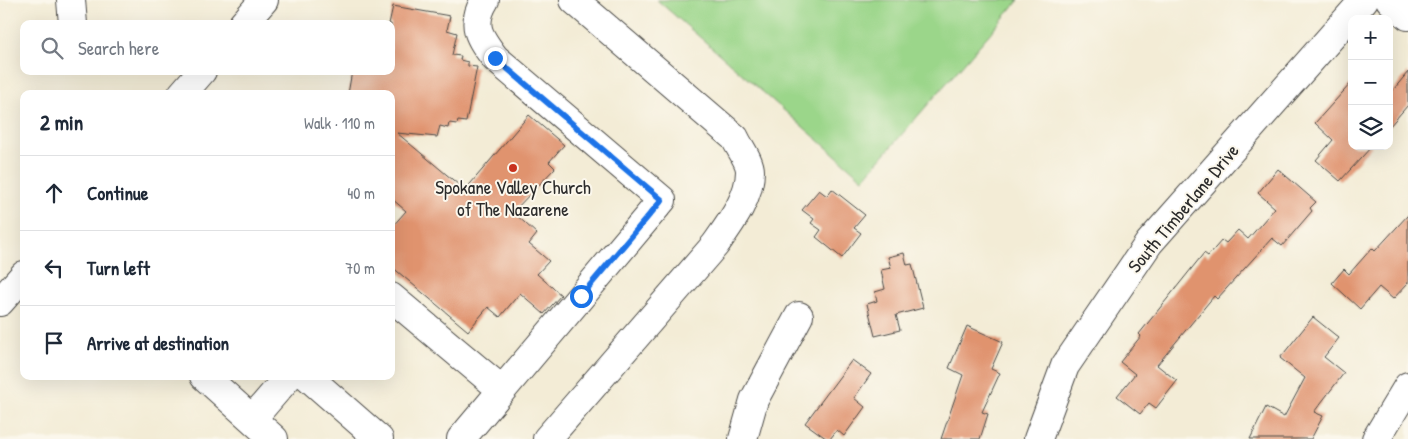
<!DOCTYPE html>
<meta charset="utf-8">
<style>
:root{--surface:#fff;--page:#f6f6f7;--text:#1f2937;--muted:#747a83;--line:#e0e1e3}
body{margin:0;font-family:"Patrick Hand",sans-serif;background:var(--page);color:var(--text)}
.controls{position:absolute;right:15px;top:15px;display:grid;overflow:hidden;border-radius:10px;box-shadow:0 5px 20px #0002}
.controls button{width:45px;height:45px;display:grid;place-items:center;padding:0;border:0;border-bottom:1px solid var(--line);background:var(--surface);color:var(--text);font:25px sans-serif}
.stop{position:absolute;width:15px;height:15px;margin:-11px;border:4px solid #1a73e8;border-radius:50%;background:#fff}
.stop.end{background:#1a73e8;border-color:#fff;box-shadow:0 1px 5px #0008}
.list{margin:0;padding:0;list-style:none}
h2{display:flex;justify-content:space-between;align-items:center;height:65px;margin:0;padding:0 20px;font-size:21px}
h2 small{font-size:16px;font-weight:400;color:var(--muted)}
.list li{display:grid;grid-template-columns:32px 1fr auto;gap:15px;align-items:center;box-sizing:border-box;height:75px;padding:0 20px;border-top:1px solid var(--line)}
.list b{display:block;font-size:19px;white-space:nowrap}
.list em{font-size:16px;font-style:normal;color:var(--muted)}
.icon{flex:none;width:28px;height:28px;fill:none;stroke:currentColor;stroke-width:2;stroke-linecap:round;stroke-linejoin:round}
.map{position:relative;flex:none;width:1408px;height:439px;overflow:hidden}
.search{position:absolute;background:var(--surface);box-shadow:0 5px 20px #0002;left:20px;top:20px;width:375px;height:55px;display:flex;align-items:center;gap:12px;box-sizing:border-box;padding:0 18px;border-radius:10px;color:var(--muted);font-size:19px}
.panel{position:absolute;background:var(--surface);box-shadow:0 5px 20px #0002;left:20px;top:90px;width:375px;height:290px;border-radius:10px}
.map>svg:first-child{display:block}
.green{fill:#9bd68a;stroke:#63805a}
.building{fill:#e0936e}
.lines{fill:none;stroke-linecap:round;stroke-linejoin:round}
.minor-casing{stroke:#494845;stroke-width:30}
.major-casing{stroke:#494845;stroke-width:30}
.minor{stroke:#fff;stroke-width:28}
.major{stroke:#fff;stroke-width:28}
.route{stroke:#1a73e8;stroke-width:6}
.poi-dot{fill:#c8321e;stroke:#fbf7ec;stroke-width:2}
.labels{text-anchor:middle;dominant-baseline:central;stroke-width:4;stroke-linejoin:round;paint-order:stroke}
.poi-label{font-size:19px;fill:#2b2b2b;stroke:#fbf7ec}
.street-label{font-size:19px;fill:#2b2b2b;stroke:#fbf7ec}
</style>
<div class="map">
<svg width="1408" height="439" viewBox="0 0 1408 439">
<rect width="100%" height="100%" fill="#fbf7ec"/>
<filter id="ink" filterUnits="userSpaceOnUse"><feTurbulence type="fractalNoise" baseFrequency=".02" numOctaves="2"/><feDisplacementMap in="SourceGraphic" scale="10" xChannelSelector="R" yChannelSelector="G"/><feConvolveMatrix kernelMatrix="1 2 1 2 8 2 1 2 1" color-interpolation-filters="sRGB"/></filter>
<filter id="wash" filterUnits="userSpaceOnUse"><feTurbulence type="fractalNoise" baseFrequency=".0096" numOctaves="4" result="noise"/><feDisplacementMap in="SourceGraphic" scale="20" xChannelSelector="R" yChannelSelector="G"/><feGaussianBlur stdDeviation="1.12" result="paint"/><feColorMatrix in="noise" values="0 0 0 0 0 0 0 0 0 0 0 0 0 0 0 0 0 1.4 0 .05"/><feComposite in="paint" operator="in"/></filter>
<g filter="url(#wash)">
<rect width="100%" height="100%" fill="#f3ecd6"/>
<path class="green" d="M 657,0 L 1019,0 L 863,179 Z"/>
<g id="blocks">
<path class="building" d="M 393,6 L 450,16 L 447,30 L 457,33 L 452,55 L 461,56 L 460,60 L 468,62 L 468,66 L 477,67 L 466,122 L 458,121 L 457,124 L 449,123 L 448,128 L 440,126 L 437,137 L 397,133 L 465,190 L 529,115 L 564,145 L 549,162 L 555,168 L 513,212 L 537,234 L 529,244 L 549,261 L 537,274 L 561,295 L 544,314 L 520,293 L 500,317 L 488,307 L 468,331 L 391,266 L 391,228 L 406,211 L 391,198 L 391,94 L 348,94 L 352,71 L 391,71 L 391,24 L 389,24 Z
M 1408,72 L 1408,105 L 1389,127 L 1389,95 Z
M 1352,82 L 1352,146 L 1372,146 L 1340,181 L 1316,160 L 1333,140 L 1315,123 Z
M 1278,169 L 1316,202 L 1310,208 L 1312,211 L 1282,246 L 1272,238 L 1217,299 L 1214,296 L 1157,365 L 1177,381 L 1156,408 L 1149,403 L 1140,414 L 1117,396 L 1135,374 L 1120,362 L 1141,336 L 1139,334 L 1204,253 L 1208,256 L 1222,240 L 1226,243 L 1238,230 L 1248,239 L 1275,208 L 1258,193 Z
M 832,189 L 865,215 L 854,228 L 861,233 L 842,258 L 816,237 L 821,230 L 811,223 L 814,219 L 802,210 L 819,190 L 827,196 Z
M 1408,215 L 1408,283 L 1393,299 L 1379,287 L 1360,309 L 1332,283 L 1344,269 L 1349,274 L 1372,248 L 1375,251 Z
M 904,253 L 907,265 L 912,264 L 923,308 L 896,315 L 900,330 L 875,336 L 867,304 L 877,301 L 875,292 L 885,289 L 881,270 L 891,268 L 888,257 Z
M 1313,317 L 1339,338 L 1324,357 L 1344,373 L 1314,412 L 1323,416 L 1311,439 L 1250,439 L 1266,407 L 1284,417 L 1305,378 L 1280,358 Z
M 967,326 L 1003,342 L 991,369 L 1000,373 L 982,412 L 988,414 L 980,439 L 941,439 L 963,375 L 949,368 Z
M 852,360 L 871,374 L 854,398 L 865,407 L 844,436 L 837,430 L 830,439 L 827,439 L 805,423 Z"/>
</g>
</g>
<g filter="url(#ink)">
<use href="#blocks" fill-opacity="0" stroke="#494845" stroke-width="1"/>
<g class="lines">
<g class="minor-casing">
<path id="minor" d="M 71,0 L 73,24
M 1390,0 L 1408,16
M 391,297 L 502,390
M 204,376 L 274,439
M 307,376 L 379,439
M 252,419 L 289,376
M 461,439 L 662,200 L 495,58 C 479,37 470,25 485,0
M 547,439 L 715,245 C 730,224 750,198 750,171 C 750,161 739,147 735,138 L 574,0
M 743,439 L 754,400 L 799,316
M 1038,439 L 1065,366 L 1149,243 L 1364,0
M 1376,439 L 1408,386"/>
</g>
<g class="major-casing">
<path id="major" d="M 243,24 L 264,0
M 182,94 L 202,71
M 0,302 L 24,275"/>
</g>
<use href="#minor" class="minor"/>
<use href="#major" class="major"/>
</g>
</g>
<g class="lines" filter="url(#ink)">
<path class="route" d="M 495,58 L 662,200 L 581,296"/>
</g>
<circle class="poi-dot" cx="513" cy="168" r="5"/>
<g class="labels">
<g class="poi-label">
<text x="513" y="187">Spokane Valley Church<tspan x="513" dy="22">of The Nazarene</tspan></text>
</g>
<g class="street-label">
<text transform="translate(1183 208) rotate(-50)">South Timberlane Drive</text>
</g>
</g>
</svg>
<div class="controls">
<button>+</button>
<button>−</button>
<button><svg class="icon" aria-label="layers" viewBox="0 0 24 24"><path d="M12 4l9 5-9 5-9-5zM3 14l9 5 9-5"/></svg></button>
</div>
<div class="stop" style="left:581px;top:296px"></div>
<div class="stop end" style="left:495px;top:58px"></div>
<div class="search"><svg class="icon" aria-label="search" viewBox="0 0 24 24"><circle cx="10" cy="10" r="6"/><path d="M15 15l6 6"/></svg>Search here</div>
<section class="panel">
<h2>2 min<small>Walk · 110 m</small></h2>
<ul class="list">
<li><svg class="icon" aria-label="ahead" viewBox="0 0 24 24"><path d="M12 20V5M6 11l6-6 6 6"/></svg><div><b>Continue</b></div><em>40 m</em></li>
<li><svg class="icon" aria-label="left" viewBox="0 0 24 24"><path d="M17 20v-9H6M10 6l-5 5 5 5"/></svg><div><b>Turn left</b></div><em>70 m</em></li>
<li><svg class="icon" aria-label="arrive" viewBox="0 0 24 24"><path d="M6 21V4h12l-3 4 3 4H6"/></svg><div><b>Arrive at destination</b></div></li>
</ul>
</section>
</div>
